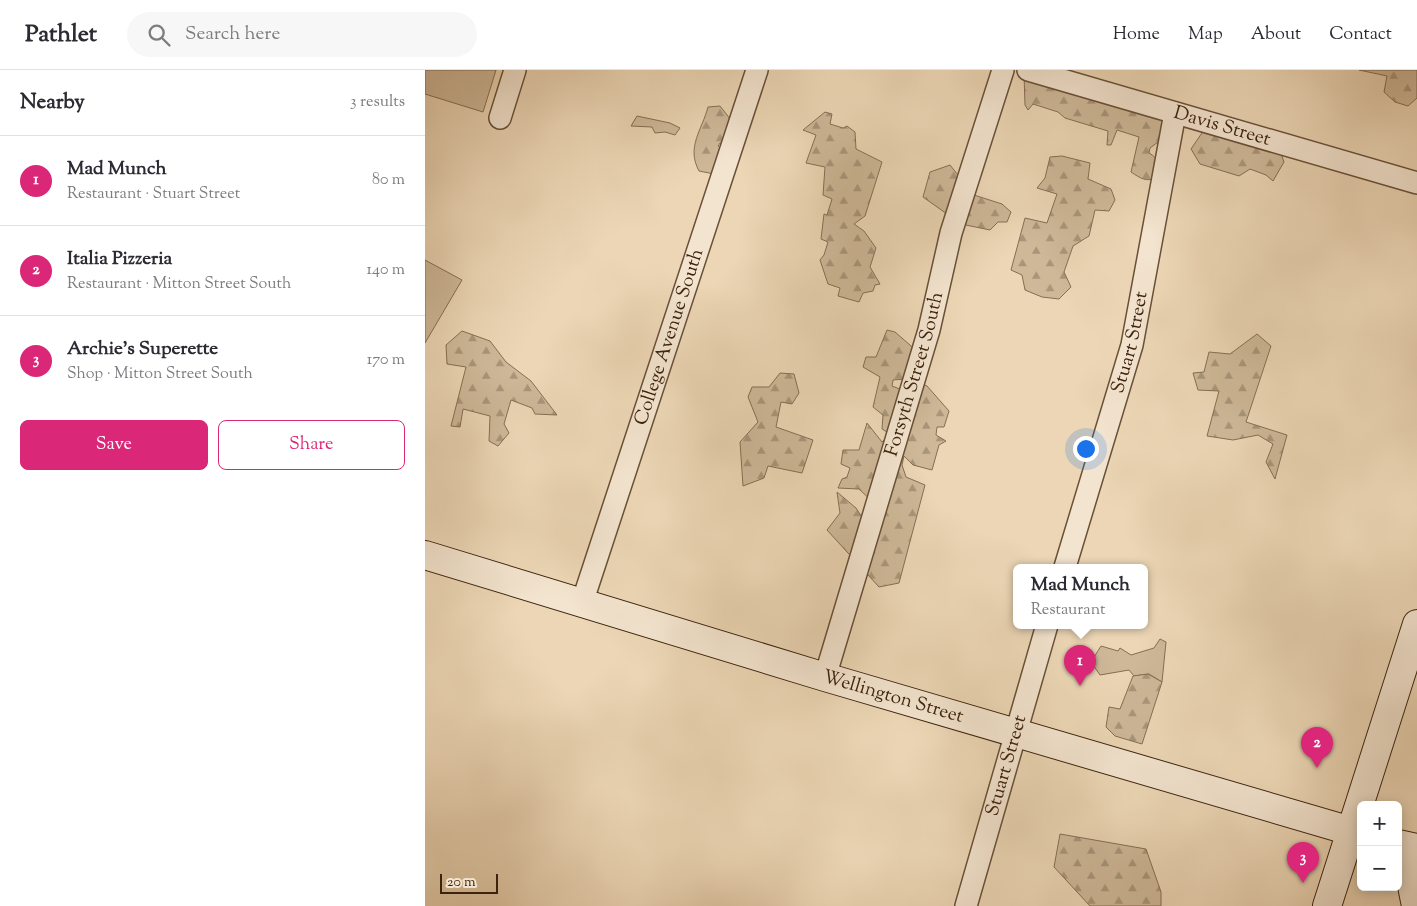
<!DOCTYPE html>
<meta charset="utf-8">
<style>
:root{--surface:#fff;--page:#f7f7f7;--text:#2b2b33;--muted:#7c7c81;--line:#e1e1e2;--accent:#db2777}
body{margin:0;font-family:"Sorts Mill Goudy",serif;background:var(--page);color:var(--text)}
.controls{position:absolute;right:15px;bottom:15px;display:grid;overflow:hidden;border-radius:8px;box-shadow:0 2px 12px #0003}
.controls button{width:45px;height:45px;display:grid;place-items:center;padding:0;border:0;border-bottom:1px solid var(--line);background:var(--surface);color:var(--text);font:25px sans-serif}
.scale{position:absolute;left:15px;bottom:12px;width:58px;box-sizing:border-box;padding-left:5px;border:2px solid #3d230d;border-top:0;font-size:14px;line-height:18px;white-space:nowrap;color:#3d230d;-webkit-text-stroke:4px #f3e4cf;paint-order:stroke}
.you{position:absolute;left:660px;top:378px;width:18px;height:18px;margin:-12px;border:4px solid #fff;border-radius:50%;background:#1a73e8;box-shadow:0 0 0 8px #1a73e833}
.badge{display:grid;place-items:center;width:32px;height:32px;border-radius:50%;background:var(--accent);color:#fff;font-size:16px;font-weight:700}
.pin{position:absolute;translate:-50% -41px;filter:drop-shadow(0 1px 2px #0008)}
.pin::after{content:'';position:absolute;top:26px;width:18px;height:15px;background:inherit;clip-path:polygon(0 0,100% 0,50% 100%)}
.popup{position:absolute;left:588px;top:494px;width:135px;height:65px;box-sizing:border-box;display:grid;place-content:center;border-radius:8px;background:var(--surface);filter:drop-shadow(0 1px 4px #0005);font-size:16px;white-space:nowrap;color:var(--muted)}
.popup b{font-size:19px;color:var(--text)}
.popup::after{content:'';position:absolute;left:50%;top:100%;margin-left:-10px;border:10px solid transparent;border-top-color:var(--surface)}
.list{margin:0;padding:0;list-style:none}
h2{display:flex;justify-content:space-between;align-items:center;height:65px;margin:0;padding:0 20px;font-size:21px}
h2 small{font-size:16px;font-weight:400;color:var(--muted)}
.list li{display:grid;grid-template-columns:32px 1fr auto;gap:15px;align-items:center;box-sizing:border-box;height:90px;padding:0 20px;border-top:1px solid var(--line)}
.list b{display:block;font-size:19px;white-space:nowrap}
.list p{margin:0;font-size:16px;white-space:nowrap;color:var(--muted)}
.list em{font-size:16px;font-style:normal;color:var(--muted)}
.actions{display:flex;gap:10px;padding:15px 20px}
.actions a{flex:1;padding:11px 0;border:1px solid var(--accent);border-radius:8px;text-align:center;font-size:18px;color:var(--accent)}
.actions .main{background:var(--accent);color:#fff}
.icon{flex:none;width:28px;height:28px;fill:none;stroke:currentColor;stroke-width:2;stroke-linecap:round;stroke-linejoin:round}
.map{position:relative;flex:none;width:992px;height:836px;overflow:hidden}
header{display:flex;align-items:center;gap:30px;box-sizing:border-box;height:70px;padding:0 25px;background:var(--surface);border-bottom:1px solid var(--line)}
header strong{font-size:24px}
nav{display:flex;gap:28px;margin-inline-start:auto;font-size:18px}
.search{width:350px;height:45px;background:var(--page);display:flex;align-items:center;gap:12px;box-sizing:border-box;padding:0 18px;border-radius:28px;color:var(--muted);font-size:19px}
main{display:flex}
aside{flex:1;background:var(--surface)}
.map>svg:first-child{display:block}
.green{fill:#ceb898;stroke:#866e52}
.forest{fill:url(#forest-firs);stroke:#866e52}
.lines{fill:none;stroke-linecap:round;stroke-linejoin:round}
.street-casing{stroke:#695037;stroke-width:24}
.secondary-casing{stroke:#3d230d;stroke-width:30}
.street{stroke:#f3e4cf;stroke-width:21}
.secondary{stroke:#f3e4cf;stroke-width:28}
.labels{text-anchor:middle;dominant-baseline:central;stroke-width:5;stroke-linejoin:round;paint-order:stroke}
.street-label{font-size:19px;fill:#3d230d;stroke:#f3e4cf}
</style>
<header>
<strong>Pathlet</strong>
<div class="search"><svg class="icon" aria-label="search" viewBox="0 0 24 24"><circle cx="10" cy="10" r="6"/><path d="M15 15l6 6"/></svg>Search here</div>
<nav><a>Home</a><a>Map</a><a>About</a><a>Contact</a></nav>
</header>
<main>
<aside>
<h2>Nearby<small>3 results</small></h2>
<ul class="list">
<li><span class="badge">1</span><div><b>Mad Munch</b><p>Restaurant · Stuart Street</p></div><em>80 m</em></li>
<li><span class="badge">2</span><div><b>Italia Pizzeria</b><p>Restaurant · Mitton Street South</p></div><em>140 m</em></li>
<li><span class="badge">3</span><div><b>Archie's Superette</b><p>Shop · Mitton Street South</p></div><em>170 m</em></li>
</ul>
<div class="actions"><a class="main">Save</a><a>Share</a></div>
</aside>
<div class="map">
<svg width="992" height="836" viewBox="0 0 992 836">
<defs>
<pattern id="forest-firs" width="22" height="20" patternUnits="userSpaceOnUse" patternTransform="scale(1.25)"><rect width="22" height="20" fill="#ceb898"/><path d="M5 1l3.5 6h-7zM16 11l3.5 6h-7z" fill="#a8957a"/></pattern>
</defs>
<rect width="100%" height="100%" fill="#ecd6b5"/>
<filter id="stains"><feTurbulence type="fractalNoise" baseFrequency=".004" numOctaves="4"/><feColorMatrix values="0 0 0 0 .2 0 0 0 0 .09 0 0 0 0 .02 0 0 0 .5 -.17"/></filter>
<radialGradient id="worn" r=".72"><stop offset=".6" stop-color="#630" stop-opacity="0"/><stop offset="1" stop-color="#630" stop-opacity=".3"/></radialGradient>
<path class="green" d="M 0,0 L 71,0 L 58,42 L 0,24 Z
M 212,46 L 245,53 L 255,58 L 250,65 L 240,62 L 230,63 L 227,57 L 206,56 Z
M 0,190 L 37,210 L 0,273 Z
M 735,569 L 741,572 L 737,612 L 724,604 L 709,606 L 704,600 L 675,605 L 666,592 L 676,576 L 693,581 L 695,578 L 706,585 L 729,578 Z"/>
<path class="forest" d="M 934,0 L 992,0 L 992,28 L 983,36 L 970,32 L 959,22 L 962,6 Z
M 599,4 L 741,42 L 733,72 L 725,78 L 724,83 C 735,89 734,96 732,107 C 722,113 715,108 706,102 L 714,67 L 692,60 L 686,75 L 682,75 L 683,61 L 640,48 L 633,42 L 608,34 L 603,40 L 600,35 Z
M 295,36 L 306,50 L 300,74 L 295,73 L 293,76 L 298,80 L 289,104 L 274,101 C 261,77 277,60 283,37 Z
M 400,42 L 407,44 L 405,54 L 418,58 L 422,56 L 430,62 L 431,79 L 457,92 L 440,146 L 429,154 L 439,161 L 451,178 L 445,197 L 455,214 L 450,215 L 448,221 L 438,223 L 434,232 L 413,226 L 415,218 L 403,214 L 395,190 L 399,185 L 403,172 L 396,169 L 399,144 L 402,145 L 407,129 L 398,125 L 400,97 L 381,93 L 391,65 L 378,60 Z
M 783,54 L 853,75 L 859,92 L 848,111 L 841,105 L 825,99 L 814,106 L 775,94 L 766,79 Z
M 637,86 L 665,93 L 663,109 L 686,119 L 690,130 L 684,141 L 670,140 L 664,166 L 648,176 L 639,202 L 646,217 L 634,229 L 617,227 L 600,220 L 597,205 L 586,200 L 600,148 L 622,153 L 632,124 L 612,118 L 620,108 L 625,87 Z
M 525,95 L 549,125 L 577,134 L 586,142 L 582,152 L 573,152 L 565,160 L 536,154 L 498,127 L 505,102 Z
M 462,260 L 470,262 L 493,282 L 480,309 L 468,310 L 467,316 L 480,321 L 493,312 L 502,316 L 524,341 L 519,357 L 512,357 L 511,365 L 521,371 L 514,375 L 507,400 L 488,395 L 479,386 L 477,395 L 481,407 L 500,415 L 474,513 L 454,517 L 402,460 L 415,443 L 412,422 L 431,438 L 442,455 L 449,433 L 434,419 L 413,418 L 417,409 L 422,407 L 425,398 L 416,394 L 418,380 L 434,380 L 442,353 L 457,372 L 465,364 L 457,359 L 458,345 L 448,337 L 455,307 L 438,297 L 441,287 L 451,287 Z
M 37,261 L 65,271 L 81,292 L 106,311 L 132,345 L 110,344 L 107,338 L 86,330 L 79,354 L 84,363 L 73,376 L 64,371 L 65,346 L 38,339 L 35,357 L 26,356 L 41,297 L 22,294 L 21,275 Z
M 832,264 L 846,276 L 821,352 L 862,365 L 850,409 L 841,392 L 848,374 L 833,365 L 808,370 L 782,366 L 794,321 L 773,320 L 768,303 L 779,302 L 784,282 L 805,284 Z
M 355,303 L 369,304 L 374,323 L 367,334 L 356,332 L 351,357 L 388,370 L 377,403 L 343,396 L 339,408 L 318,416 L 315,372 L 333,352 L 323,327 L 327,317 L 344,317 Z
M 723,604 L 737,612 L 717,674 L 690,666 L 681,657 L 684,637 L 695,639 L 708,606 Z
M 635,764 L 721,779 L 736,822 L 736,836 L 665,836 L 629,797 Z"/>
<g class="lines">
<g class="street-casing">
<g id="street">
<path id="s1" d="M 603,0 L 992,113"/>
<path d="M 75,48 L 90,0"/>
<path id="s2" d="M 640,497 L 707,275 L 750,43"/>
<path id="s3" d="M 157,533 L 332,0"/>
<path id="s4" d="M 400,607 L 504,260 L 526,163 L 578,0"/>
<path id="s5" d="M 541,836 L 622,555"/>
</g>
</g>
<g class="secondary-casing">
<g id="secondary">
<path id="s6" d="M 0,485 L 400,607 L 936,764"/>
<path d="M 973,774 L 992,778"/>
<path d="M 902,836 L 992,554"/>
<path d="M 991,836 L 984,801 L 992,793"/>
</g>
</g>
<use href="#street" class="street"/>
<use href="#secondary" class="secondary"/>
</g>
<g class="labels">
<g class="street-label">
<text stroke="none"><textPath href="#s1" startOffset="202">Davis Street</textPath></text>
<text stroke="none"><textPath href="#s3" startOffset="280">College Avenue South</textPath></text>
<text stroke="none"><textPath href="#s2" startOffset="234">Stuart Street</textPath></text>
<text stroke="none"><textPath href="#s4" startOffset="316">Forsyth Street South</textPath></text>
<text stroke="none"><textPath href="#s6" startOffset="489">Wellington Street</textPath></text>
<text stroke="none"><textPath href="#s5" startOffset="146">Stuart Street</textPath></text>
</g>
</g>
<rect width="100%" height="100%" filter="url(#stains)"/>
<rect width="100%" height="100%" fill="url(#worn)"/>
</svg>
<div class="controls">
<button>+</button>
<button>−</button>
</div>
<div class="scale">20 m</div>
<div class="you"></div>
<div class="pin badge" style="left:655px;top:616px">1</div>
<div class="popup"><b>Mad Munch</b>Restaurant</div>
<div class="pin badge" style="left:892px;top:698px">2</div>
<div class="pin badge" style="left:878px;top:813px">3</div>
</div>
</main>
